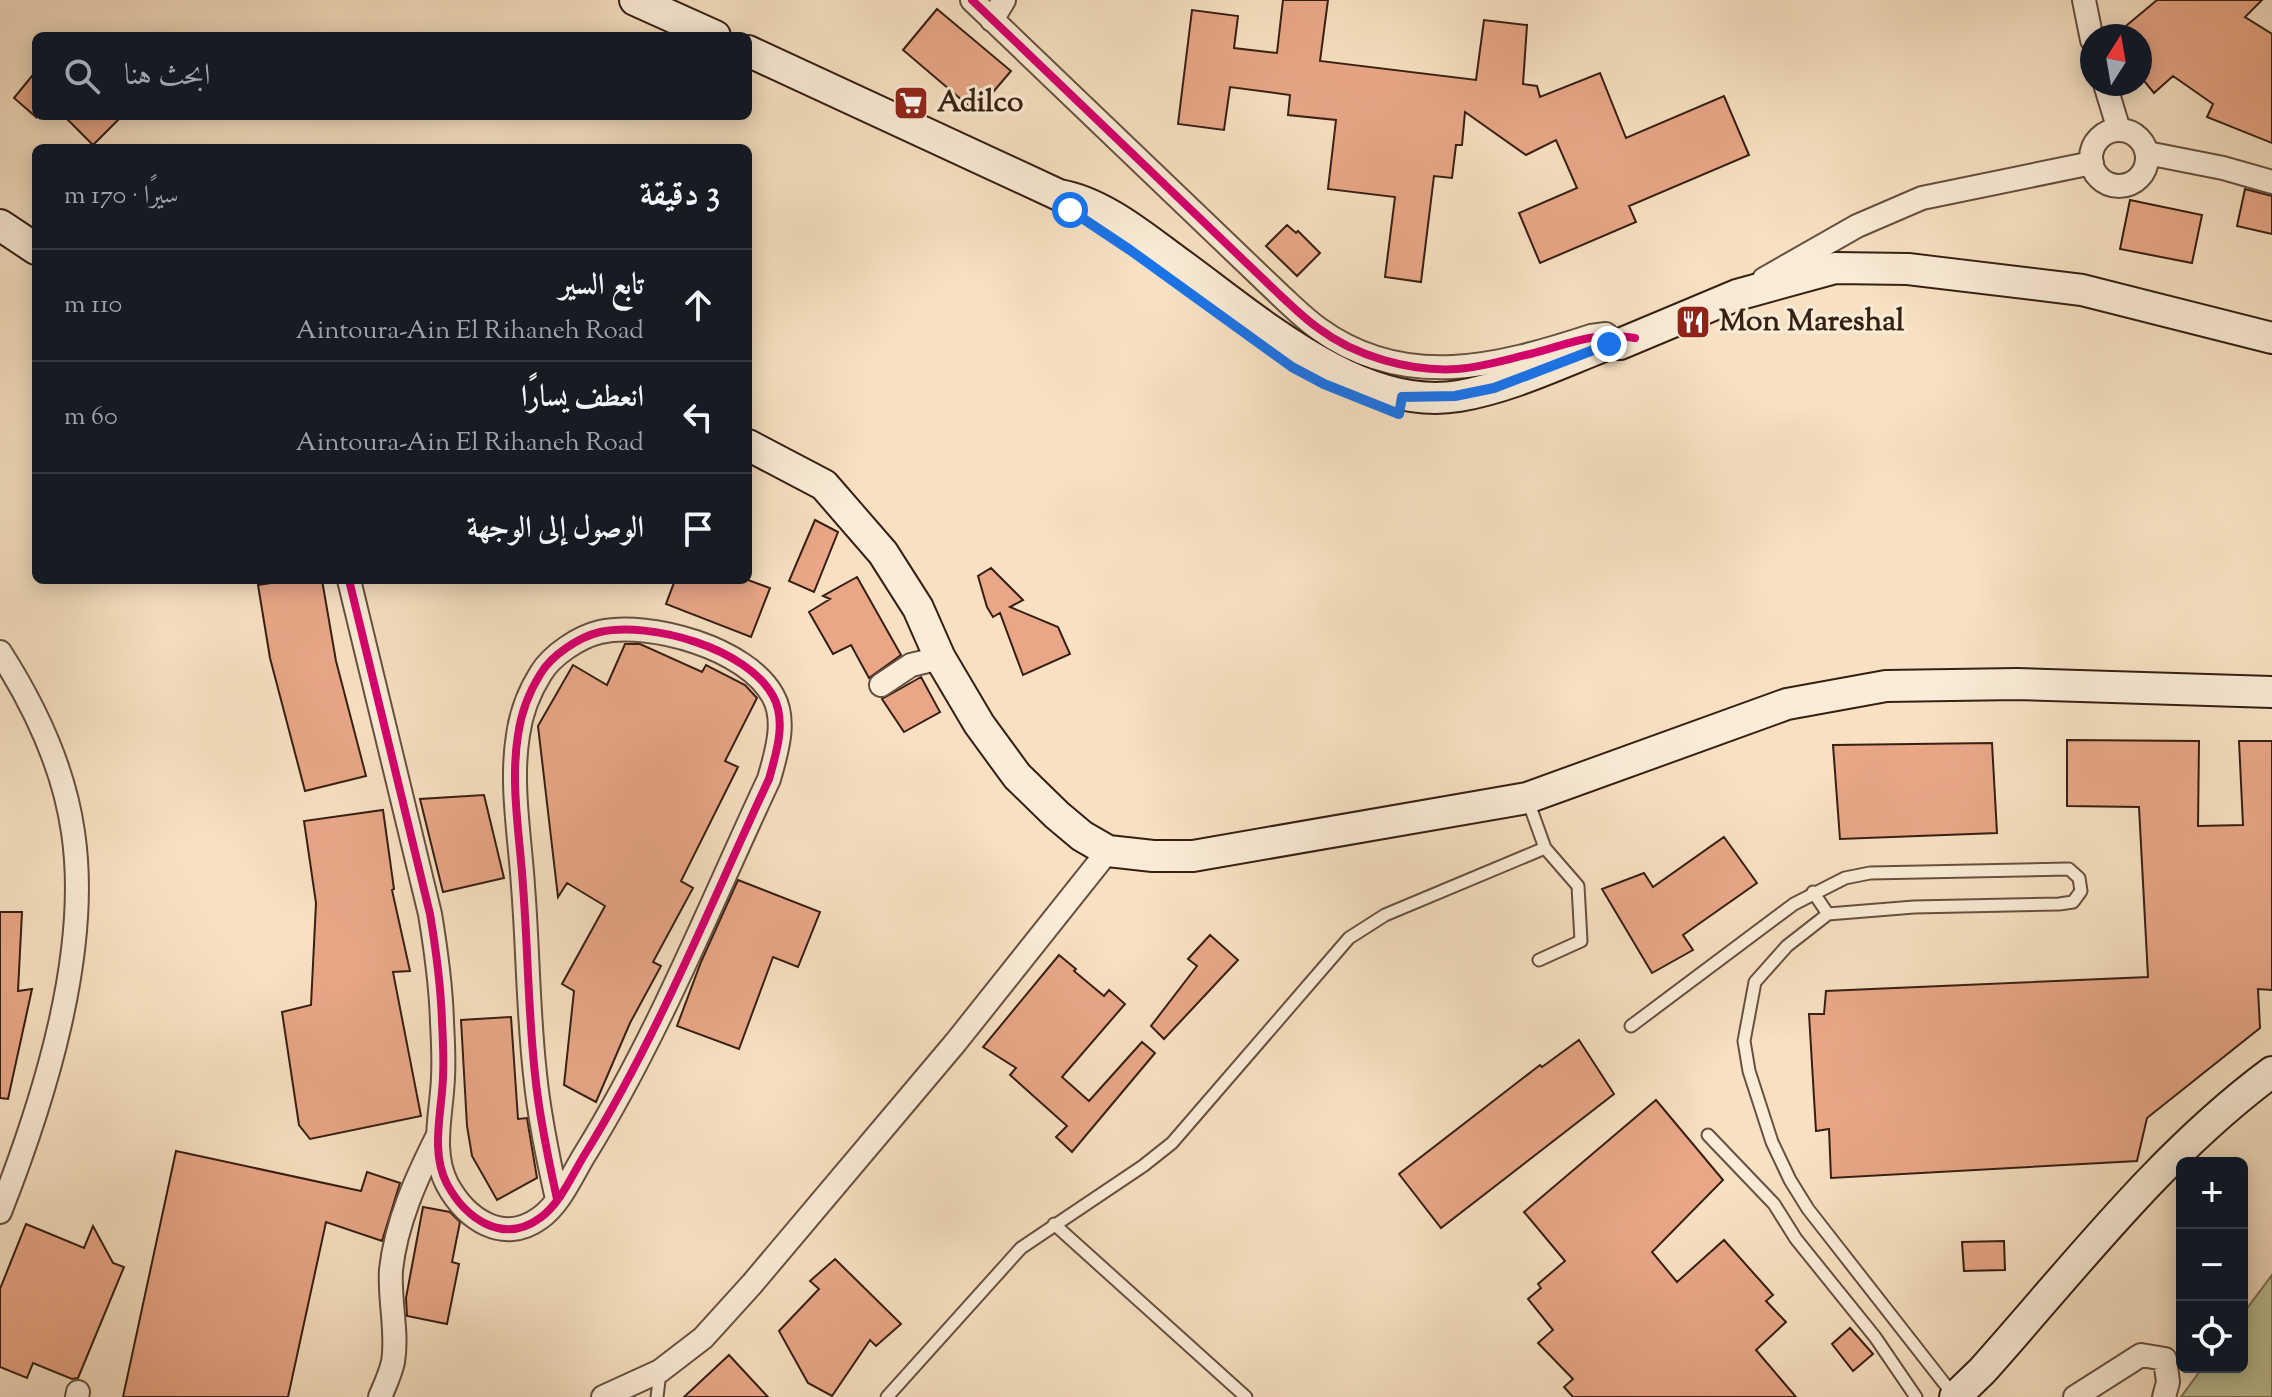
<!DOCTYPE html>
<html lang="ar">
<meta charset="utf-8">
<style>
:root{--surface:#171b24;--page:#242831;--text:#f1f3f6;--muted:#9ea1a6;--line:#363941}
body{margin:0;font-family:"Sorts Mill Goudy",Amiri,serif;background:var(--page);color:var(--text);direction:rtl}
.controls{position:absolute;right:24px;bottom:24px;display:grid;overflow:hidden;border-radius:12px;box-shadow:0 4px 20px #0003}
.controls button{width:72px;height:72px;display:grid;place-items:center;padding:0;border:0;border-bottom:2px solid var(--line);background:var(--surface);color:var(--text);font:40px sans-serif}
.compass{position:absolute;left:2080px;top:24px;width:72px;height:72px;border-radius:50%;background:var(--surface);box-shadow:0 4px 20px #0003;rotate:11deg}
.stop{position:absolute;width:24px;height:24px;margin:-18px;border:6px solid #1a73e8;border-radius:50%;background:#fff}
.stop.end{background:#1a73e8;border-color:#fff;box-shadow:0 2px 8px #0008}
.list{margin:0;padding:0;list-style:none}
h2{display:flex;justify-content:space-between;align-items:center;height:104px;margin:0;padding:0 32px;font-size:34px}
h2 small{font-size:26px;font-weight:400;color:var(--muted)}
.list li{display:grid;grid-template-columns:52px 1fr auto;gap:24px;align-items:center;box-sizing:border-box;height:112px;padding:0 32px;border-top:2px solid var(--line)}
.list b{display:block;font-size:30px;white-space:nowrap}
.list p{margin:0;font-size:26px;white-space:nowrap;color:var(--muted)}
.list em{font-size:26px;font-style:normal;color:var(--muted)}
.icon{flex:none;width:44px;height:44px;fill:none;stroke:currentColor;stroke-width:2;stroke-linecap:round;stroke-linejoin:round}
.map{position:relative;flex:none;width:2272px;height:1397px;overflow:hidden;direction:ltr}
.search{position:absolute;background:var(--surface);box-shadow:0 4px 20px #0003;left:32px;top:32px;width:720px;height:88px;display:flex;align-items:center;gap:20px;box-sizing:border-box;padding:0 28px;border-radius:12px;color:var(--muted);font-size:30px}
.panel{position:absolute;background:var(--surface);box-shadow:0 4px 20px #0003;left:32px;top:144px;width:720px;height:440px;border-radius:12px;direction:rtl}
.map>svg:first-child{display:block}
.green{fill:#bdc293;stroke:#7a7053;stroke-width:2}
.building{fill:#e9a788;stroke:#371f13;stroke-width:2}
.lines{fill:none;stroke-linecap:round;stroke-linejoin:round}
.lane-casing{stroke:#67503f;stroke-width:15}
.street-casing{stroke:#67503f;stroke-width:26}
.secondary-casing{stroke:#371f13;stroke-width:34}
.lane{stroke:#faecd7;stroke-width:11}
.street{stroke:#faecd7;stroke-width:22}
.secondary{stroke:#faecd7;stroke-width:30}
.cycleway-casing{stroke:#faecd7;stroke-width:13}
.cycleway{stroke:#d6006c;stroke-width:8}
.route{stroke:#1a73e8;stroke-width:10}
.labels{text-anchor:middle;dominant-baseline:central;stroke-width:6;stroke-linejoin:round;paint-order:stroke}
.poi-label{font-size:30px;font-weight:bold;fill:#371f13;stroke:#faecd7;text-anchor:start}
</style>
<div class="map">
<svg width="2272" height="1397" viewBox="0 0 2272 1397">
<rect width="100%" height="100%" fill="#f7e1c2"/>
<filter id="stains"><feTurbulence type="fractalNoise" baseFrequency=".0025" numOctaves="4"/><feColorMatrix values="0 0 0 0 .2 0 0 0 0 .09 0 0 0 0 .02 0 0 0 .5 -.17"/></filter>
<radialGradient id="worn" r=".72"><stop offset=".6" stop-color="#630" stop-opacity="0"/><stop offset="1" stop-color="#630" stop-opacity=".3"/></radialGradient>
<path class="green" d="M 2272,1275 L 2272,1397 L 2181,1397 L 2203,1367 L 2242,1367 L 2242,1315 Z"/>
<path class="building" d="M 1283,0 L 1328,0 L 1320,61 L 1476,80 L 1484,20 L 1527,25 L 1523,84 L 1537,86 L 1540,97 L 1600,73 L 1626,138 L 1724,96 L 1749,155 L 1629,206 L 1636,222 L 1540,263 L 1519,213 L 1577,188 L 1556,140 L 1526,155 L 1465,112 L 1462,145 L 1456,145 L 1452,178 L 1434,176 L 1421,282 L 1385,277 L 1395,197 L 1328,189 L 1336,120 L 1288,115 L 1290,95 L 1230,87 L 1224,130 L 1178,124 L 1192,10 L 1238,16 L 1234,48 L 1277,53 Z
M 2157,0 L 2262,0 L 2245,17 L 2272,34 L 2272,143 L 2207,117 L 2213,104 L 2173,76 L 2154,93 L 2140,76 L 2140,36 L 2114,36 Z
M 937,9 L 1011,71 L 976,112 L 903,50 Z
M 36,71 L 36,117 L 14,98 Z
M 64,116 L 122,116 L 93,145 Z
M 2245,189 L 2272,196 L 2272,234 L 2237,226 Z
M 2130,200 L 2202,215 L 2192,263 L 2120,249 Z
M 1287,225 L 1296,233 L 1298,231 L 1320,253 L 1297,276 L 1266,246 Z
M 815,520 L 838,532 L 814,592 L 789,581 Z
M 991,568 L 1023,600 L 1010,607 L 1058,627 L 1070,654 L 1023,675 L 1000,613 L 993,617 L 987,607 L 978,576 Z
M 857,577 L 901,655 L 869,678 L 851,645 L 833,654 L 809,612 L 830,599 L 823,596 Z
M 291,580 L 322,580 L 336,661 L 366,776 L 305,791 L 270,658 L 258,585 Z
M 675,580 L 748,580 L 770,588 L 751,637 L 666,604 Z
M 625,644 L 640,644 L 702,672 L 706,665 L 745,685 L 757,698 L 725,761 L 738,767 L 681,881 L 693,888 L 653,962 L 661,966 L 630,1023 L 596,1102 L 564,1085 L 574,991 L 562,984 L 605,906 L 567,883 L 558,897 L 538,726 L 573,665 L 607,685 Z
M 921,677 L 940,712 L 904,732 L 882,699 Z
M 2067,740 L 2199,741 L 2198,826 L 2243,825 L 2239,741 L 2272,741 L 2272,990 L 2258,989 L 2260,1028 L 2147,1118 L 2137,1161 L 1831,1178 L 1829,1129 L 1816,1131 L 1809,1014 L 1824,1014 L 1826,991 L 2148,977 L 2139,807 L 2067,806 Z
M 1992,743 L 1997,833 L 1840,839 L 1833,745 Z
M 484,795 L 504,878 L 443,892 L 420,799 Z
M 383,810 L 394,889 L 392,890 L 410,971 L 393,972 L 421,1116 L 310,1139 L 299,1125 L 282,1012 L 311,1005 L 316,903 L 304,821 Z
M 1724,837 L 1757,883 L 1683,935 L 1693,950 L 1652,973 L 1602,889 L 1644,873 L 1653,887 Z
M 738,880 L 820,912 L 798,967 L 773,957 L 739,1049 L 677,1026 L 701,962 Z
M 0,912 L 22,912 L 18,991 L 32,989 L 8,1099 L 0,1098 Z
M 1210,935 L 1238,960 L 1164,1039 L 1151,1026 L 1197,966 L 1188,959 Z
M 1059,955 L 1076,969 L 1074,971 L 1104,996 L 1109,990 L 1125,1004 L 1062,1077 L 1089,1101 L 1142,1042 L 1155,1053 L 1072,1152 L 1056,1137 L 1067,1126 L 1010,1075 L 1016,1068 L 983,1047 Z
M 511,1017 L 518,1119 L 527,1118 L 537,1178 L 497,1200 L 472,1156 L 467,1126 L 461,1020 Z
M 1579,1040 L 1614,1094 L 1441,1228 L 1399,1174 L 1540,1065 L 1542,1067 Z
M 1656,1100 L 1723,1180 L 1652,1252 L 1677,1282 L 1724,1240 L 1773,1295 L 1766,1301 L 1786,1322 L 1756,1350 L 1796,1397 L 1573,1397 L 1564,1387 L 1573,1379 L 1538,1343 L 1553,1330 L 1528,1299 L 1541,1288 L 1538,1284 L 1565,1261 L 1524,1212 Z
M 176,1151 L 361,1191 L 367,1172 L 400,1183 L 382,1241 L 326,1222 L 288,1397 L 123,1397 Z
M 423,1207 L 450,1212 L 460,1222 L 452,1262 L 459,1264 L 447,1324 L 407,1316 L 406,1298 Z
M 26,1224 L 84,1248 L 93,1226 L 113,1263 L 124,1267 L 78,1378 L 72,1379 L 33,1363 L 27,1378 L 0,1367 L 0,1289 Z
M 2004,1241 L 2005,1270 L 1964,1271 L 1962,1242 Z
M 835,1259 L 901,1324 L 876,1346 L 870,1340 L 832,1396 L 808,1383 L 779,1331 L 819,1289 L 810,1281 Z
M 1850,1328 L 1873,1354 L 1853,1371 L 1832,1344 Z
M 729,1355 L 768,1397 L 684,1397 Z"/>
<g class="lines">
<g class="lane-casing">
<path id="lane" d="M 1527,798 L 1545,848 L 1578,886 L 1581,941 L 1539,960
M 1813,892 L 1828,914
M 1631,1026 L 1794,904 L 1845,878 L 1870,873 L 2069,869 L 2079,878 L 2081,891 L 2073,902 L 2059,904 L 1914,907 L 1828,914 L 1787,946 L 1755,982 L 1744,1041 L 1749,1071 L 1772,1142 L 1790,1180 L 1808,1209 L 1955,1397
M 1708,1135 L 1774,1204 L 1796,1239 L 1875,1337 L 1916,1397
M 1054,1224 L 1246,1397
M 657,1397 L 660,1372
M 887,1397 L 1021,1248 L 1143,1166 L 1172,1143 L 1349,938 L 1385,915 L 1545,848"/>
</g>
<g class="street-casing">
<path id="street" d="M 972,0 L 1281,296 C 1293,307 1305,319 1319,329 C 1405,391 1499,366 1591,336 L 1606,334
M 2084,0 L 2092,40
M 992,20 L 1004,0
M 2105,84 L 2119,130
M2091 158a28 28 0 1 1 56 0a28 28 0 1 1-56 0Z
M 2147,153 L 2223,168 L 2272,182
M 1764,279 L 1857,226 L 1922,198 L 2092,163
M 349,580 L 430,914 C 436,950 441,986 442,1022 C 443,1040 444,1059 443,1077 C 442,1112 430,1151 447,1184 C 466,1219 503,1245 540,1218 C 560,1204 572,1175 585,1154 C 658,1036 710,905 769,779 C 776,754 787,721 773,696 C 747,648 650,621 600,632 C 579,637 552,655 541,673 C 529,692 521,713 518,735 C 510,784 520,837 523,886 C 528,948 528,1012 535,1074 C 539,1116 548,1158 557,1199
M 0,652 C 34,705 64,769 73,832 C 91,952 44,1100 0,1212
M 881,685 L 911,665 L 940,658
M 77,1397 L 78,1392
M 380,1397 C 385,1385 390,1375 393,1362 C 398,1332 389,1301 391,1270 C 396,1223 416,1179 437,1137
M 603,1397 L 660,1371 L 703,1338 L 752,1284 L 956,1042 L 1108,851
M 2075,1397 L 2141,1355 L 2165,1359 L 2168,1382 L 2164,1397"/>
</g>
<g class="secondary-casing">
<path id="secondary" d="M 635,0 L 715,36
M 748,51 L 1059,195 C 1101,202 1141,235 1175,260 C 1252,315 1358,413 1459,396 C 1511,387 1560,363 1609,344 L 1620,344 L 1737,295 L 1835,268 L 1908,269 L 2082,290 L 2272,338
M 0,225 L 36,249
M 748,445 L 824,485 L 883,553 L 918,608 L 940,658 L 979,724 L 1017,776 L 1057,815 L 1082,836 L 1108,851 L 1153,856 L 1193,856 L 1527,798 L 1787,704 L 1886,686 L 2017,684 L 2272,692
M 1955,1397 L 1982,1371 C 2074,1268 2160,1155 2272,1072"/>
</g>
<use href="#lane" class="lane"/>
<use href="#street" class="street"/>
<use href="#secondary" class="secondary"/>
<g class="cycleway-casing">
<path id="cycleway" d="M 972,0 L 1281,296 C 1293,307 1305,319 1318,328 C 1355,356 1410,372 1457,369 C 1483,367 1508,359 1534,353 C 1572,343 1596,331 1635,338
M 349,580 L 430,914 C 436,950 441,986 442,1022 C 443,1040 444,1059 443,1077 C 442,1112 430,1151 447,1184 C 466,1219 503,1245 540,1218 C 560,1204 572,1175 585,1154 C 658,1036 710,905 769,779 C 776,754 787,721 773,696 C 747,648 650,621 600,632 C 579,637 552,655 541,673 C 529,692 521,713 518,735 C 510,784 520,837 523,886 C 528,948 528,1012 535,1074 C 539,1116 548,1158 557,1199"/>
</g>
<use href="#cycleway" class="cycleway"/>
</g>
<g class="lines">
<path class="route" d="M 1070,210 L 1130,250 L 1292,367 L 1324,384 L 1399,414 L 1402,397 L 1455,396 L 1494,388 L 1609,344"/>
</g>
<defs>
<g id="supermarket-square" transform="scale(1.8)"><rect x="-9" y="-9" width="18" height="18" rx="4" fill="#8f2418" stroke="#faecd7"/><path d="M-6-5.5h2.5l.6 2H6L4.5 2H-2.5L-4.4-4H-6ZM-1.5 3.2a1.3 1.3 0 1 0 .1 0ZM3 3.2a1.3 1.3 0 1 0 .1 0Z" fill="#fff"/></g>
<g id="restaurant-square" transform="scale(1.8)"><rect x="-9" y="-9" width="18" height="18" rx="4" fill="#8f2418" stroke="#faecd7"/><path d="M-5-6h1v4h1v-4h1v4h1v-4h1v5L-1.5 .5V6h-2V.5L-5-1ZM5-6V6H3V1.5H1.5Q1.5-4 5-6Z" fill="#fff"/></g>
</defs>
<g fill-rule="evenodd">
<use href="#supermarket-square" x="911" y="103"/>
<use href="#restaurant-square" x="1693" y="322"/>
</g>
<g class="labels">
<g class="poi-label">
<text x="937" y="103">Adilco</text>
<text x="1719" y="322">Mon Mareshal</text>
</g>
</g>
<rect width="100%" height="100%" filter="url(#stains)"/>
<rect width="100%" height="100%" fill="url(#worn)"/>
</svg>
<div class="controls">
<button>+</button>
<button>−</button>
<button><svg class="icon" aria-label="locate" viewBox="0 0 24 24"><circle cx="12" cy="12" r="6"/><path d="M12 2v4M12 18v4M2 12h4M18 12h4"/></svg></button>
</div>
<svg class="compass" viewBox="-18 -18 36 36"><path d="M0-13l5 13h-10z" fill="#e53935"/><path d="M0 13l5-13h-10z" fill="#9ea1a6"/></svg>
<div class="stop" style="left:1070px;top:210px"></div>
<div class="stop end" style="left:1609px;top:344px"></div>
<div class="search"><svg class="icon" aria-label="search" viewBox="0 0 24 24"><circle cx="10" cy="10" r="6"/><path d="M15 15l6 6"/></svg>ابحث هنا</div>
<section class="panel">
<h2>3 دقيقة<small>سيرًا · 170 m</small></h2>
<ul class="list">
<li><svg class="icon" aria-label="ahead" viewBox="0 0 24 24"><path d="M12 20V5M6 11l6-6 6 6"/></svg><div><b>تابع السير</b><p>Aintoura-Ain El Rihaneh Road</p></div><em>110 m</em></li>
<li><svg class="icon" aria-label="left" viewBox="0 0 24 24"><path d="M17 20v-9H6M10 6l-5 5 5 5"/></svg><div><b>انعطف يسارًا</b><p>Aintoura-Ain El Rihaneh Road</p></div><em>60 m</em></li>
<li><svg class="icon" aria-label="arrive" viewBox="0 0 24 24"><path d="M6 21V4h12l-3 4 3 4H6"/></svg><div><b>الوصول إلى الوجهة</b></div></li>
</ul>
</section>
</div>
